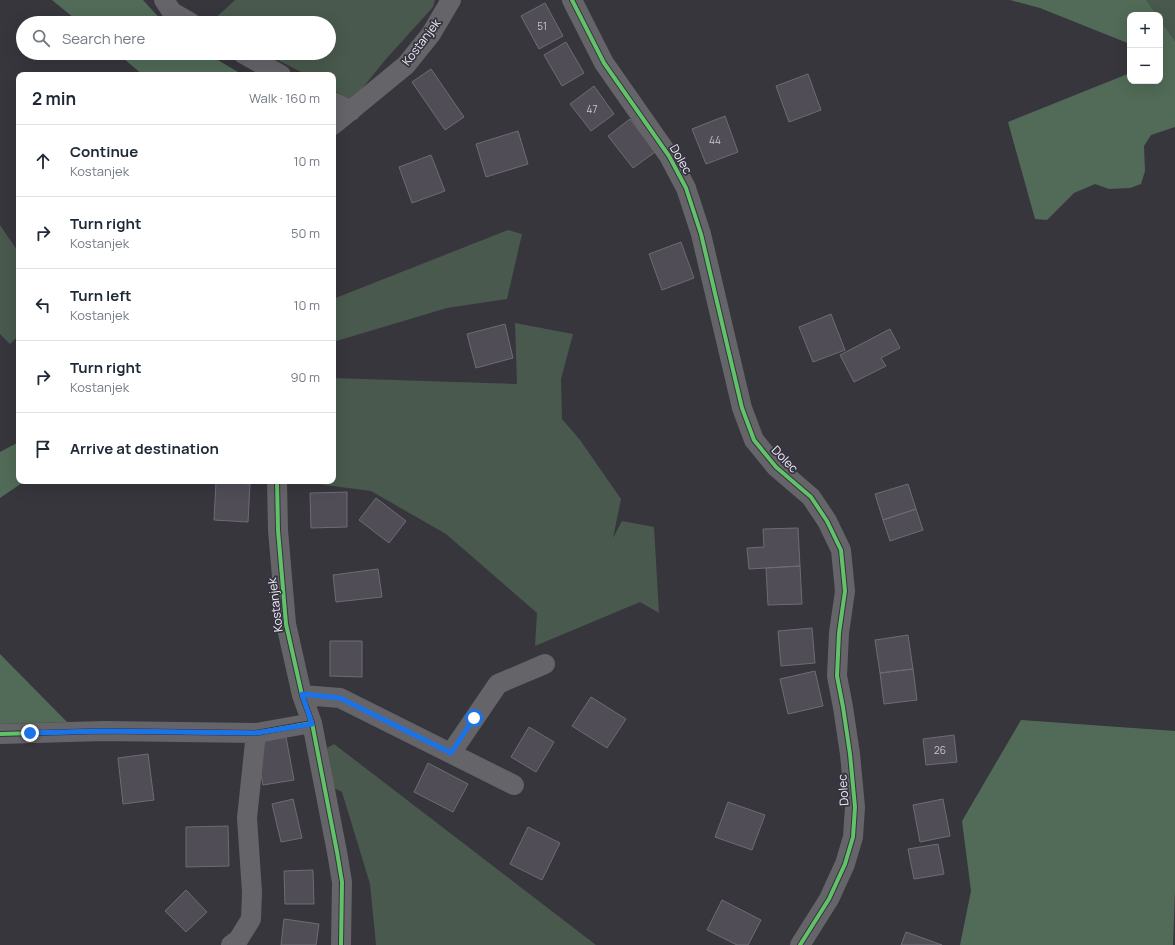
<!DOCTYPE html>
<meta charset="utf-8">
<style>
:root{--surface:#fff;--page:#f2f2f3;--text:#1f2937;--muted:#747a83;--line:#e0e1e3}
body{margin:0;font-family:Manrope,sans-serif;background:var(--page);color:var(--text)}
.controls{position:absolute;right:12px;top:12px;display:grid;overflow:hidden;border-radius:8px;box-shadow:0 4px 16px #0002}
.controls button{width:36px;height:36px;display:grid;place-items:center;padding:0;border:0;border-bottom:1px solid var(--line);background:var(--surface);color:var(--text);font:20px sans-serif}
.stop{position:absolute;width:12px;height:12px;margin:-9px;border:3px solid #1a73e8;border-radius:50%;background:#fff}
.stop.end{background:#1a73e8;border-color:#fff;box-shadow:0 1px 4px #0008}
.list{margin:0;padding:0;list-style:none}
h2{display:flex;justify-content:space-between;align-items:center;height:52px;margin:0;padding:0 16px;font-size:17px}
h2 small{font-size:13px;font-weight:400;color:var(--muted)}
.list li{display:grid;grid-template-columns:26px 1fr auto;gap:12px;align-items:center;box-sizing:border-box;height:72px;padding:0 16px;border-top:1px solid var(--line)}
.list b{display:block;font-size:15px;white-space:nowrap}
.list p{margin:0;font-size:13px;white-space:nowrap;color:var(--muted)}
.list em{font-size:13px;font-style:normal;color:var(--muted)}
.icon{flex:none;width:22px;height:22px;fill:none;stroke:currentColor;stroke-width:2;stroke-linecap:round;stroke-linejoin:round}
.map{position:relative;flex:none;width:1175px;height:945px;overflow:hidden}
.search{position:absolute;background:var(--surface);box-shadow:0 4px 16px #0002;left:16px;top:16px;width:320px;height:44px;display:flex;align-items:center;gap:10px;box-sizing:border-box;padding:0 14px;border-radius:22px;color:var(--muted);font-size:15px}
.panel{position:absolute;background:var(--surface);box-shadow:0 4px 16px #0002;left:16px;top:72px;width:320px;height:412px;border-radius:8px}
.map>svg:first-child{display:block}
.green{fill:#49594d}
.forest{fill:#516b58}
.building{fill:#504d57;stroke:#6d6c72}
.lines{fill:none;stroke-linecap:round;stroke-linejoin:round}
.minor{stroke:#656468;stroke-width:20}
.cycleway-casing{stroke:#363340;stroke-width:6}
.cycleway{stroke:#61c268;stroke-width:4}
.route{stroke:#1a73e8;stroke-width:5}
.labels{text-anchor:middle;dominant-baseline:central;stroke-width:3.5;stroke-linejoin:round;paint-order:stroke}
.number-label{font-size:10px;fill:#c9c6cf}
.street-label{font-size:12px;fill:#f1eef7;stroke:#363340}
</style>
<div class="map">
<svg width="1175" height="945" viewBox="0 0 1175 945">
<rect width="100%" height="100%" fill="#37363d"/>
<path class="green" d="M 235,0 L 435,0 L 433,7 L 386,59 L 352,101 L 333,90 L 333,75 L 307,75 L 264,53 L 329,53 L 329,23 L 210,23 Z
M 1146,0 L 1175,0 L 1175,41 L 1160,20 L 1160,15 L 1157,15 Z
M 0,225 L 19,253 L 19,335 L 10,344 L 0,334 Z
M 508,230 L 522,234 L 507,299 L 447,308 L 333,342 L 333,299 Z
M 515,323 L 573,334 L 561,379 L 562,419 L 580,440 L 621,499 L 613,538 L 622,521 L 654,527 L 659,613 L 640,602 L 535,646 L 537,613 L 446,534 L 371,491 L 295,481 L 333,481 L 333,378 L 517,384 Z
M 334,744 L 596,945 L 376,945 L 370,884 L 342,792 L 334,788 L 327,748 Z"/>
<path class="forest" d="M 52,0 L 143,0 L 164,23 L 80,23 Z
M 1010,0 L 1146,0 L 1157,15 L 1130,15 L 1130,44 L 1040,8 Z
M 1160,20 L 1175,41 L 1175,127 L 1151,135 L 1144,146 L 1145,171 L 1141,184 L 1130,188 L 1109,189 L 1095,184 L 1074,193 L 1047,220 L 1035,219 L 1008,122 L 1130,73 L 1130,81 L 1160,81 Z
M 117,53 L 206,53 L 243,75 L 143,75 Z
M 19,442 L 19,481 L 25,481 L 0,498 L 0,452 Z
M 0,654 L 67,722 L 0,724 Z
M 1021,720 L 1175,731 L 1175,890 L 1173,945 L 960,945 L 971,891 L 962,821 Z"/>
<path class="building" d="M 545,3 L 563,36 L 539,49 L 521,16 Z
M 566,42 L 584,73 L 562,86 L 544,55 Z
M 431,69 L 464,117 L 445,130 L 412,82 Z
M 808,74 L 821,110 L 789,122 L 776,86 Z
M 594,86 L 614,114 L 591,131 L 570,104 Z
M 725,116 L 738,152 L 706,164 L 692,129 Z
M 630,119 L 655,152 L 633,168 L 608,136 Z
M 518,131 L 528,164 L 486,177 L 476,144 Z
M 431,155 L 445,191 L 412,203 L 399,167 Z
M 681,242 L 694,278 L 662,290 L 649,254 Z
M 831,314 L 845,350 L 813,362 L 799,327 Z
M 505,324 L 513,358 L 476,368 L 467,334 Z
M 890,329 L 900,348 L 881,358 L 886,366 L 854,382 L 840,355 Z
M 216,482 L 250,484 L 248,522 L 214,520 Z
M 908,484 L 916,509 L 883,520 L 875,494 Z
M 347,492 L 347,527 L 311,528 L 310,493 Z
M 376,498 L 406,521 L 389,543 L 359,520 Z
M 916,509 L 923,530 L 890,541 L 883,520 Z
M 798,528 L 800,566 L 749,569 L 747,548 L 764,547 L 763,529 Z
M 800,566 L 802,604 L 768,605 L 766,568 Z
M 378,569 L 382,597 L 336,602 L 333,575 Z
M 812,628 L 815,663 L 781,666 L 778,631 Z
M 908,635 L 913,669 L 880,673 L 875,640 Z
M 330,641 L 362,641 L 362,677 L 330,676 Z
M 913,669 L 917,700 L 884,704 L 880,673 Z
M 815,671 L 823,706 L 788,714 L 780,679 Z
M 591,697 L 626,719 L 607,748 L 572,726 Z
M 529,727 L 554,742 L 536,772 L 511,757 Z
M 954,735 L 957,762 L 926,765 L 923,739 Z
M 286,737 L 294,780 L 263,785 L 255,743 Z
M 148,754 L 154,800 L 123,804 L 118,758 Z
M 428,763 L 468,784 L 453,812 L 414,792 Z
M 293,799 L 302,838 L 281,842 L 272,804 Z
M 943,799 L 950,836 L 920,842 L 913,805 Z
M 728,802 L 765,815 L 752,850 L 715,837 Z
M 228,826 L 229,866 L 186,867 L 186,827 Z
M 528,827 L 560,843 L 542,880 L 510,864 Z
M 938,844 L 944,874 L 914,879 L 908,849 Z
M 313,870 L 314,904 L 285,904 L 284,871 Z
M 186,890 L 207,912 L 186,932 L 165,911 Z
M 722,900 L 761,920 L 748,945 L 737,945 L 707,930 Z
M 284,919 L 319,924 L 316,945 L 281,945 Z
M 906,932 L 942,945 L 901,945 Z"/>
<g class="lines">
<path class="minor" d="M 164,0 L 172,12 L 191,23
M 572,0 L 604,63 L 669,156 L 686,188 L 701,234 L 742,408 L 754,440 L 776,467 L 811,497 L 827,521 L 841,550 L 845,591 L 839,633 L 837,676 L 843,707 L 850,754 L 855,807 L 853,837 L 845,864 L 829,899 L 800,945
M 242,53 L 281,75
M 333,102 L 351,111
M 333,125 L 406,65 L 431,34 L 451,0
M 277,481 L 278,530 L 286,624 L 302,695 L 312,723 L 337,852 L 342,882 L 341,945
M 302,695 L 340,698 L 514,785
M 0,734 L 104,731 L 256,733 L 312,723
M 451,753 L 498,684 L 545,664
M 231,945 L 238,940 L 251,919 L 252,892 L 247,818 L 256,733"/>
<g class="cycleway-casing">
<path id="cycleway" d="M 572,0 L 604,63 L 669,156 L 686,188 L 701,234 L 742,408 L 754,440 L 776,467 L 811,497 L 827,521 L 841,550 L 845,591 L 839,633 L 837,676 L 843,707 L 850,754 L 855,807 L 853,837 L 845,864 L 829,899 L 800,945
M 277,481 L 278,530 L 286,624 L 302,695 L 312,723 L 337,852 L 342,882 L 341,945
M 0,734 L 104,731 L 256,733 L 312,723"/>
</g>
<use href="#cycleway" class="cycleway"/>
</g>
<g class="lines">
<path class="route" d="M 30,733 L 104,731 L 256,733 L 312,724 L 302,694 L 340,698 L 451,753 L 474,718"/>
</g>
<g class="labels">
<g class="number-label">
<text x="542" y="26">51</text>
<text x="592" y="109">47</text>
<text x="715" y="140">44</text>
<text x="940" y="750">26</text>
</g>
<g class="street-label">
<text transform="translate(421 42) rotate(-53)">Kostanjek</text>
<text transform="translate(681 159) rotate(60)">Dolec</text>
<text transform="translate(785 459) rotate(46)">Dolec</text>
<text transform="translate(275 605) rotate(-97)">Kostanjek</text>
<text transform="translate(843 790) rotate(-94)">Dolec</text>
</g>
</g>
</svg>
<div class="controls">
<button>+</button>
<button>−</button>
</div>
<div class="stop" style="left:474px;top:718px"></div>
<div class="stop end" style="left:30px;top:733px"></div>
<div class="search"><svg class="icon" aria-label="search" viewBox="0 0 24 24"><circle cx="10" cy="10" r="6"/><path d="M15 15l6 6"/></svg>Search here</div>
<section class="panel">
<h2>2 min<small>Walk · 160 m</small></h2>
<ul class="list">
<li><svg class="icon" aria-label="ahead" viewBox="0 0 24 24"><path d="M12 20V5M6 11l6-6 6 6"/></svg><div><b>Continue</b><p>Kostanjek</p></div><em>10 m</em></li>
<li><svg class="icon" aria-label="right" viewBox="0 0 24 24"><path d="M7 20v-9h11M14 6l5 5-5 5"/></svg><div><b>Turn right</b><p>Kostanjek</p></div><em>50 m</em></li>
<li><svg class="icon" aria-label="left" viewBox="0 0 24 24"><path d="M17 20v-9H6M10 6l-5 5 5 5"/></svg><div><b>Turn left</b><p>Kostanjek</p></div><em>10 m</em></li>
<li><svg class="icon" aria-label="right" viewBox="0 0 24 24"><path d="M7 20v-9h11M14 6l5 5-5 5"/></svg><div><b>Turn right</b><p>Kostanjek</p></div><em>90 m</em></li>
<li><svg class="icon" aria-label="arrive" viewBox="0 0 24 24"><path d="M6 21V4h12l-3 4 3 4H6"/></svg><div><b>Arrive at destination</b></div></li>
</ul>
</section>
</div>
